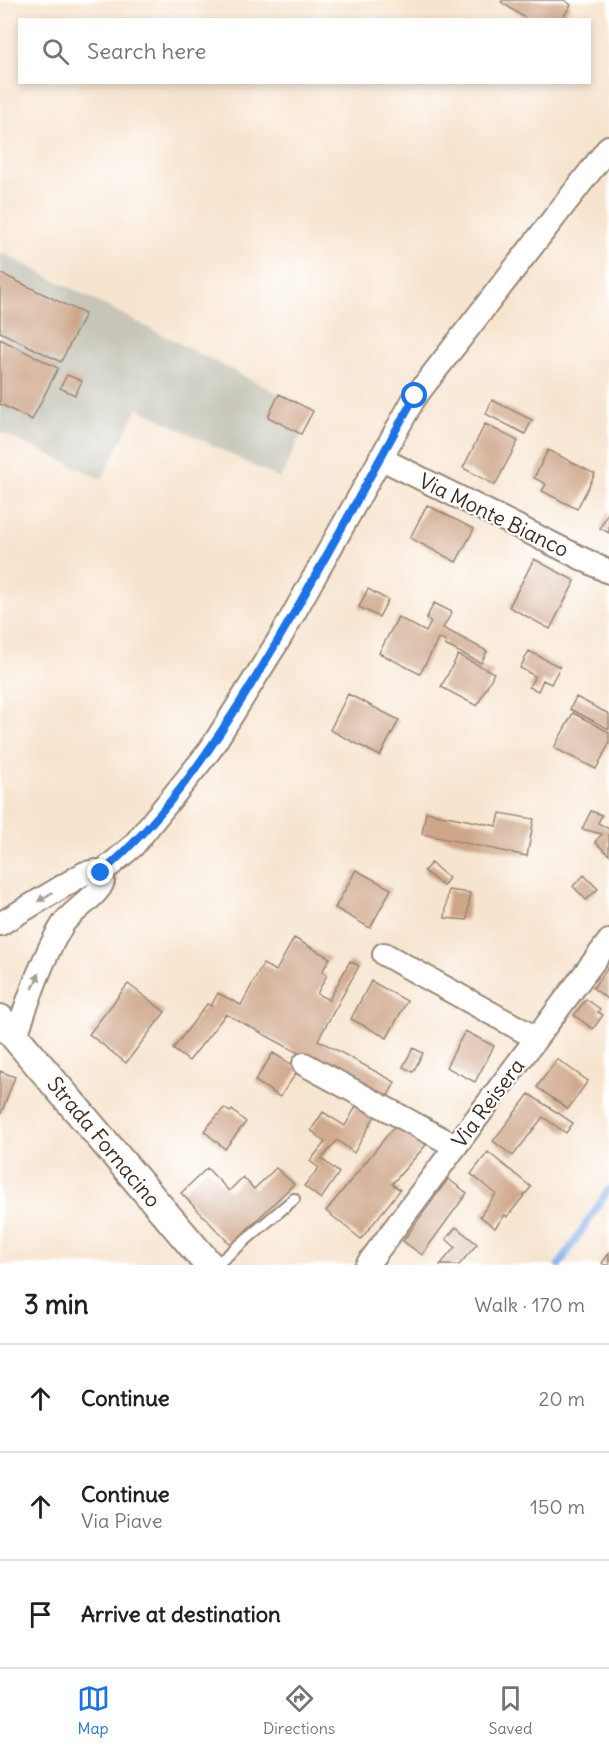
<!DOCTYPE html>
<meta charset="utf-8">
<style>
:root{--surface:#fff;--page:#f6f6f6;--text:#202124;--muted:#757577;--line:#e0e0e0;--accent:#1a73e8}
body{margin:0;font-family:Delius,sans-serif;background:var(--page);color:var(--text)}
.stop{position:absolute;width:18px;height:18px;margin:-14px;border:4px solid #1a73e8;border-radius:50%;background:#fff}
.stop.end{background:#1a73e8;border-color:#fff;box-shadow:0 2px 6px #0008}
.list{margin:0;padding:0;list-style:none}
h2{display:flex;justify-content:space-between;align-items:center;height:78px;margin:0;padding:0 24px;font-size:26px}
h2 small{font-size:20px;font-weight:400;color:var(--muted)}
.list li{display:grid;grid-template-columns:39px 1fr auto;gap:18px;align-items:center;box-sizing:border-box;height:108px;padding:0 24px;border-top:2px solid var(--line)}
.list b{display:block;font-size:22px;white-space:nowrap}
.list p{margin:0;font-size:20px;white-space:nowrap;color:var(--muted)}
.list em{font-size:20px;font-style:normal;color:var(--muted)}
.icon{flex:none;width:33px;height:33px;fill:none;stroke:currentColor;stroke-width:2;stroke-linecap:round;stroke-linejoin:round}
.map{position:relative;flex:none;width:609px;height:1265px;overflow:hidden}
.search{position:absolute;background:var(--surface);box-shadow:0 3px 9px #0003;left:18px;right:18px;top:18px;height:66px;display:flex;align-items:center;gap:15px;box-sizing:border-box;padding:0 21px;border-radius:0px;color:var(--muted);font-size:22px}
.sheet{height:402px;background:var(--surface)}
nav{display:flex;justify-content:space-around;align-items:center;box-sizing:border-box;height:84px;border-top:2px solid var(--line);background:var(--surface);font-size:16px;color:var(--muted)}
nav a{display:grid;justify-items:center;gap:3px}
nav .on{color:var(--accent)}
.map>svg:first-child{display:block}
.industrial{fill:#c6c5b8}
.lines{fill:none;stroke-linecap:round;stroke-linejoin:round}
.stream{stroke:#7daee8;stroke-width:7}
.building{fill:#cfa689}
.service-casing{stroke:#998776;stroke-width:14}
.minor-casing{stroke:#998776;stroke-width:26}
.tertiary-casing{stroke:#998776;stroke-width:32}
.service{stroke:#fff;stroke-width:10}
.minor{stroke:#fff;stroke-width:22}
.tertiary{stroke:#fff;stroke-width:28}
.oneway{fill:#a79f9a}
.route{stroke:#1a73e8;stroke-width:8}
.labels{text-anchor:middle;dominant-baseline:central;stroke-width:4.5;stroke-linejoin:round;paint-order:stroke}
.street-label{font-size:21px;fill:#3b2a1e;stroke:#fff}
</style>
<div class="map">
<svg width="609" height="1265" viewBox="0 0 609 1265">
<rect width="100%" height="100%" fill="#fff"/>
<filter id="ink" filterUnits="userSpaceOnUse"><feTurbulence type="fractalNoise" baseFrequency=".0167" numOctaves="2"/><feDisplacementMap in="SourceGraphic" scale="12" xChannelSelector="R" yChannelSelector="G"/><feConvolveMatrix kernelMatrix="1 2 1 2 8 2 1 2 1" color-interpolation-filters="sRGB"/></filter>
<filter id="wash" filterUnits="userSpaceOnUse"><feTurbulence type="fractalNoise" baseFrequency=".008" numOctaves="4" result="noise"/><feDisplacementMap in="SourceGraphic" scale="24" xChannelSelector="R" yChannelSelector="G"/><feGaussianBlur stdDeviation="1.35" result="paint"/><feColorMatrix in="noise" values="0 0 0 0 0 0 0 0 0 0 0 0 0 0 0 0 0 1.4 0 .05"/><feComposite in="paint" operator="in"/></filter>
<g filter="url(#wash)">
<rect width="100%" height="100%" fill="#f7e4cf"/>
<path class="industrial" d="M 0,252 L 312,411 L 280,479 L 138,408 L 102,479 L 0,432 Z"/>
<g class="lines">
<path class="stream" d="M 559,1265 L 609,1189"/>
</g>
<g id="blocks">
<path class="building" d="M 503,0 L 564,0 L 571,5 L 561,20 L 528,20 L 501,2 Z
M 0,273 L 85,314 L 61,362 L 0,332 Z
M 0,339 L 58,368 L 32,420 L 0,404 Z
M 67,375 L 82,381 L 75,395 L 60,388 Z
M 279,394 L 313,411 L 301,434 L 268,417 Z
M 492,400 L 532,420 L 525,434 L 486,414 Z
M 485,424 L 518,441 L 495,485 L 463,468 Z
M 548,450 L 595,474 L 577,509 L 542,491 L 546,484 L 534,478 Z
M 427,505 L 474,529 L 456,562 L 410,538 Z
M 609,511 L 609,533 L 600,528 Z
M 534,559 L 575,581 L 550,629 L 509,607 Z
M 368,589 L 388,600 L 379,617 L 359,607 Z
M 434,603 L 452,612 L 443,628 L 487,651 L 481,663 L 445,645 L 446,642 L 439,638 L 420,674 L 379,653 L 398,617 L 426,632 L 431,622 L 426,619 Z
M 529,651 L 560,667 L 551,684 L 543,680 L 538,691 L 529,687 L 535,676 L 520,668 Z
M 458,655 L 494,673 L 477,706 L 441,687 Z
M 348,694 L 399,720 L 380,756 L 330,730 Z
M 576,697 L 609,714 L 609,729 L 570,709 Z
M 573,713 L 609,732 L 609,744 L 596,769 L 554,748 Z
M 591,811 L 602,815 L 598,823 L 609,829 L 609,855 L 595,842 L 602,834 L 582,829 Z
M 426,812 L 497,826 L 500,813 L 534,819 L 527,856 L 422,834 Z
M 431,863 L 449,878 L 443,886 L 424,871 Z
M 356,870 L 391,889 L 370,928 L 335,908 Z
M 584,875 L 598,889 L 586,900 L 573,886 Z
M 448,890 L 470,893 L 467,920 L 445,918 Z
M 294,938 L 330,958 L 322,972 L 327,975 L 317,994 L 329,1000 L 350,961 L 359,966 L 318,1040 L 395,1082 L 386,1100 L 226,1014 L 189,1061 L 173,1049 L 207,1004 L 211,1006 L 218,993 L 241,1005 L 263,964 L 276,971 Z
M 609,966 L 609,1000 L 593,988 Z
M 371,981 L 407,1001 L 387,1038 L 351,1019 Z
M 128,984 L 165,1012 L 126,1063 L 89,1034 Z
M 586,999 L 600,1009 L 598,1012 L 603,1015 L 593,1029 L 574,1015 Z
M 465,1031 L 494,1046 L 475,1082 L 446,1067 Z
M 413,1048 L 423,1053 L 413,1072 L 403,1067 Z
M 273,1053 L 299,1069 L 280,1097 L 255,1081 Z
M 557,1059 L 588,1081 L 568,1109 L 537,1087 Z
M 0,1071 L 15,1077 L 0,1116 Z
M 529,1094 L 573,1123 L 566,1133 L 543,1117 L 513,1156 L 493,1141 Z
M 359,1101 L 377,1112 L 354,1153 L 337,1140 L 322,1159 L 339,1173 L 321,1199 L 304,1186 L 319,1168 L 310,1161 L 325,1142 L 311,1130 L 323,1112 L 345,1126 Z
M 224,1108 L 230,1112 L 232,1110 L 246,1122 L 225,1149 L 204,1131 Z
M 398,1122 L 426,1145 L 392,1184 L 400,1190 L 361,1239 L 326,1211 Z
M 488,1152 L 531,1187 L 507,1217 L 505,1215 L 495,1228 L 480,1216 L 496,1194 L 471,1174 Z
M 207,1168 L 229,1191 L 243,1177 L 254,1189 L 276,1168 L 294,1184 L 231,1245 L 181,1193 Z
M 448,1179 L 467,1193 L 422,1255 L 403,1241 Z
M 456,1227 L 477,1244 L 459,1265 L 440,1265 L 455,1247 L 446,1239 Z
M 609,1253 L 609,1265 L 604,1265 L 602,1263 Z"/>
</g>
</g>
<g filter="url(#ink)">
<use href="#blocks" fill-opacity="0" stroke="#998776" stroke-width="1.5"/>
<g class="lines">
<g class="service-casing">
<path id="service" d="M 216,1265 L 294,1199"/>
</g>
<g class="minor-casing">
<path id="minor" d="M 380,458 L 609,572
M 101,873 L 133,846 L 210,750 L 280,638 L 415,397 L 609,147
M 0,924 L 85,873 L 96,871 L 103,876 C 107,891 71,911 63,924 C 42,958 29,998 16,1036
M 384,954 L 536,1038
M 304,1064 L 455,1146
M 367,1265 L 609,941"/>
</g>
<g class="tertiary-casing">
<path id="tertiary" d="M 0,1019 L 209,1265"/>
</g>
<use href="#service" class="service"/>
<use href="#minor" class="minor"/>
<use href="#tertiary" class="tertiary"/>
</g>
<defs><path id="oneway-solid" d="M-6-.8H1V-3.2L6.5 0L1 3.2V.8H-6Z" transform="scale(1.5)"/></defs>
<g class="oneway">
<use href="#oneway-solid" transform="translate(45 897) rotate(148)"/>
<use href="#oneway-solid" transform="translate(36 981) rotate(-67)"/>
</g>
</g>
<g class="lines" filter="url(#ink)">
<path class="route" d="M 101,873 C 160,823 205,758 246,693 C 306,597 359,495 415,396"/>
</g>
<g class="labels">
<g class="street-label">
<text transform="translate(494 515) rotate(26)">Via Monte Bianco</text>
<text transform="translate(488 1103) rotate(-53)">Via Reisera</text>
<text transform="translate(104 1142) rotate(50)">Strada Fornacino</text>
</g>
</g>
</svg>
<div class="stop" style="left:415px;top:396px"></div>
<div class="stop end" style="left:101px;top:873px"></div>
<div class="search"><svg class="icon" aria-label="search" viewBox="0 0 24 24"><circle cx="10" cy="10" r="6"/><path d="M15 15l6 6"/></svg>Search here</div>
</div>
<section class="sheet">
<h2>3 min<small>Walk · 170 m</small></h2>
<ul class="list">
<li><svg class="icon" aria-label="ahead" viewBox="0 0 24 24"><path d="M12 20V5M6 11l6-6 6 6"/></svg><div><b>Continue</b></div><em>20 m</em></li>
<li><svg class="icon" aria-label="ahead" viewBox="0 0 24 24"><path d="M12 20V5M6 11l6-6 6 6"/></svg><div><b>Continue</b><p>Via Piave</p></div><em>150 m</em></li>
<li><svg class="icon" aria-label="arrive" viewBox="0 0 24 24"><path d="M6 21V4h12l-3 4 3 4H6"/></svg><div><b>Arrive at destination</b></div></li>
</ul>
</section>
<nav>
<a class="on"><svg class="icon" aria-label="map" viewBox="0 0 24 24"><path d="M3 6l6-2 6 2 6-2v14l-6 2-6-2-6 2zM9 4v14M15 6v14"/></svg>Map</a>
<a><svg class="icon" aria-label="directions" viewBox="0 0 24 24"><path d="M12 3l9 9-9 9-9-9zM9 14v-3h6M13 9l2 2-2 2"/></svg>Directions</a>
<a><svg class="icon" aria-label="saved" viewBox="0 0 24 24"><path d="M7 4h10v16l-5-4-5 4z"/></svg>Saved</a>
</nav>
